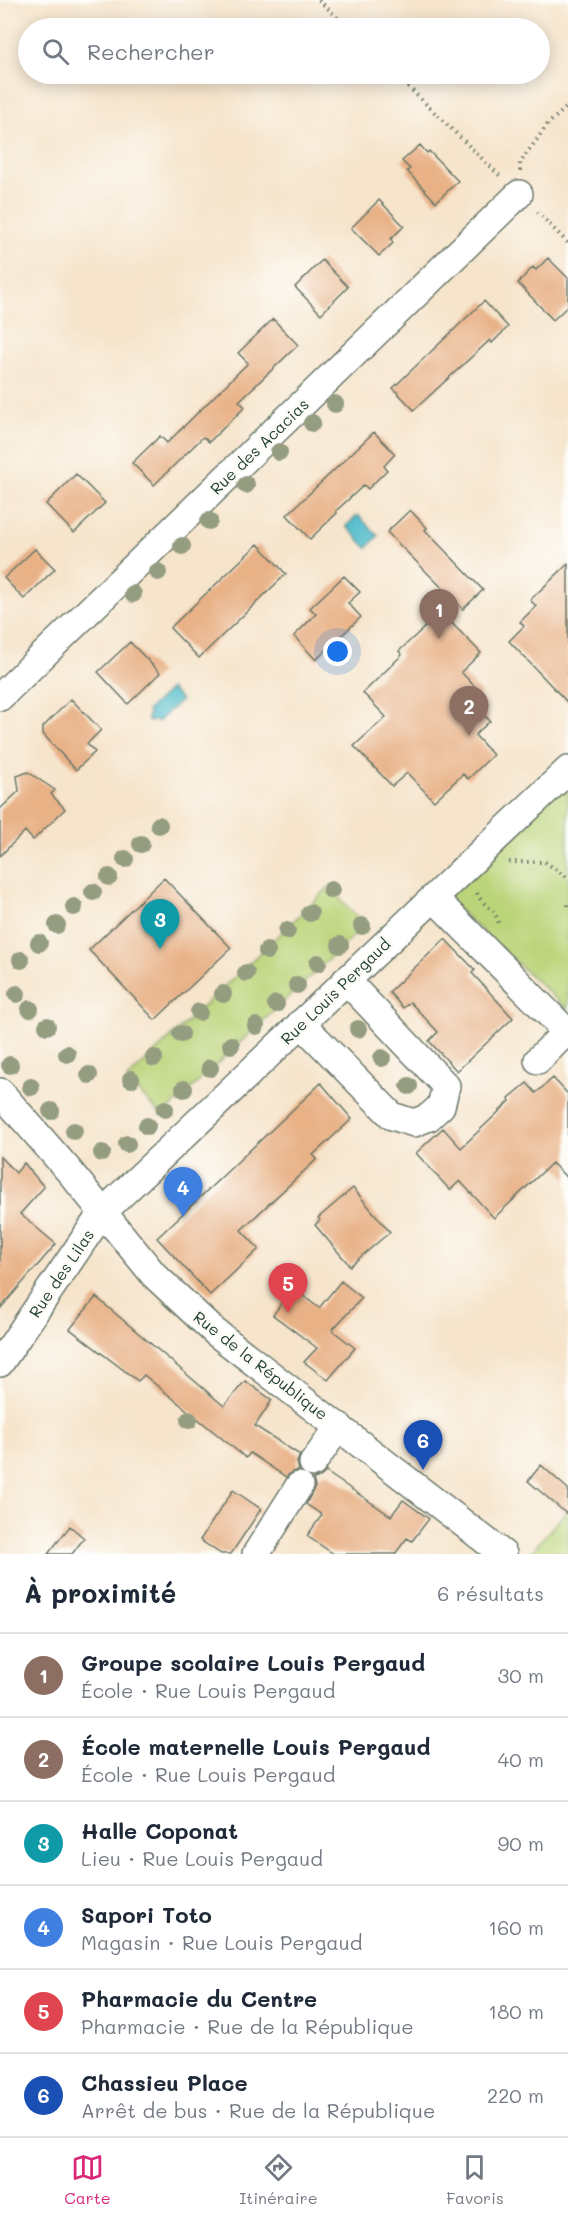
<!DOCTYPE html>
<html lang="fr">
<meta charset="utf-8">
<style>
:root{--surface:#fff;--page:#f2f2f3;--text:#1f2937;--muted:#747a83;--line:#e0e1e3;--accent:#db2777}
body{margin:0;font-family:Mali,sans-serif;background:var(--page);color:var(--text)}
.you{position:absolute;left:338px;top:652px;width:21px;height:21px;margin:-15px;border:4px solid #fff;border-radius:50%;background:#1a73e8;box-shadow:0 0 0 9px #1a73e833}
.badge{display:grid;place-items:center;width:39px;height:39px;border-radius:50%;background:var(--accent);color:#fff;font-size:20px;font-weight:700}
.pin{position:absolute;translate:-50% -50px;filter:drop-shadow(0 2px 3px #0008)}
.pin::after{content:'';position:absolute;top:32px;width:21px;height:18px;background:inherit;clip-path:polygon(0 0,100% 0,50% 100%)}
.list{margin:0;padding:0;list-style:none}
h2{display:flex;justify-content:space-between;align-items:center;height:78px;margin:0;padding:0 24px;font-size:26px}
h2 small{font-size:20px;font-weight:400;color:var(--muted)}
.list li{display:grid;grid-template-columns:39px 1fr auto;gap:18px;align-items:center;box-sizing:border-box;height:84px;padding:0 24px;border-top:2px solid var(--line)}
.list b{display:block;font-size:22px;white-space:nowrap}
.list p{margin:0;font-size:20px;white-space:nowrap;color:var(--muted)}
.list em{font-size:20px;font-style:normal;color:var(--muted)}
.icon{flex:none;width:33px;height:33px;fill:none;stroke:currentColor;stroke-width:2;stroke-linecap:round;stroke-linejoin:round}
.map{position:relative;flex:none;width:568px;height:1554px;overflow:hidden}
.search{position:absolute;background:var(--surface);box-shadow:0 3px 15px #0003;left:18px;right:18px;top:18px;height:66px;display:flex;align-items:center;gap:15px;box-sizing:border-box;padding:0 21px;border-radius:33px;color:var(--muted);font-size:22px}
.sheet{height:582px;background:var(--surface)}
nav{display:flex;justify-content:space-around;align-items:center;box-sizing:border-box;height:84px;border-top:2px solid var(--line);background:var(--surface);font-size:16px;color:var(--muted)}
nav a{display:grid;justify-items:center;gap:3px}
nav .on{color:var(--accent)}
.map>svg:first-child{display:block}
.green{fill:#bbd479;stroke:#6d8856;stroke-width:1.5}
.water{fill:#50bccb;stroke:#387c80;stroke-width:1.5}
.building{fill:#e8b186}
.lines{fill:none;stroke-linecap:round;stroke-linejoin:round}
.minor-casing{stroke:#6a7769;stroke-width:30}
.path{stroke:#6a7769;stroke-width:4;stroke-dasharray:1.5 4.5;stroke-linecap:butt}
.minor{stroke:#fff;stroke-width:27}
.tree{fill:#959d81}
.labels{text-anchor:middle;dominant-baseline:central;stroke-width:6;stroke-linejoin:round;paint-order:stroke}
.street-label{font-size:16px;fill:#1f3d34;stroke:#fdfcf7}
</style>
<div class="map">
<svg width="568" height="1554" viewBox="0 0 568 1554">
<rect width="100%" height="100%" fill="#fdfcf7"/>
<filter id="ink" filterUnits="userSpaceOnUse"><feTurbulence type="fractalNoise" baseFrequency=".0167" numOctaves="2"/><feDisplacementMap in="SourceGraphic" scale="12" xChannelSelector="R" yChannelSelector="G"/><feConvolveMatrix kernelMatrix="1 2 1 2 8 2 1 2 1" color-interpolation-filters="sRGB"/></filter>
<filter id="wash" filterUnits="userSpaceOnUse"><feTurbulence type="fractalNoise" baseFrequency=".008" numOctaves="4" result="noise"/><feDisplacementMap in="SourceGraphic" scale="24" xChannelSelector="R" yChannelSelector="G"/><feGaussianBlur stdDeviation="1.35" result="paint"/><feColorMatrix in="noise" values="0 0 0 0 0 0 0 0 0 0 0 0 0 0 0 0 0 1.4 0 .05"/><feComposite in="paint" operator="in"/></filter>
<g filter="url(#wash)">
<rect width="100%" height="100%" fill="#f6e4cb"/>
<path class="green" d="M 568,780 L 568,1010 L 445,897 Z
M 329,887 L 365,925 L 162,1116 L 127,1079 Z
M 568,1509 L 568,1554 L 535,1554 L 532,1551 Z"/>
<path class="water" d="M 358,515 L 378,536 L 367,548 L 346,526 Z
M 170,689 L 181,700 L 158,722 L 156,720 L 150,722 L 147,718 L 149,713 L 147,711 Z"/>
<g id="blocks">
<path class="building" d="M 420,145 L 427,153 L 429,151 L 458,181 L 436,202 L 407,171 L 410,169 L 402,161 Z
M 379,200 L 404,226 L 391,239 L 393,243 L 379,256 L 351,228 Z
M 548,258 L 568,278 L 568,306 L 553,320 L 518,283 L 533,267 L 536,270 Z
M 322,260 L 348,287 L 321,314 L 295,287 Z
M 484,301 L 508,327 L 492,343 L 490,340 L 414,410 L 393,388 Z
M 273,319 L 298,345 L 239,401 L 245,407 L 209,442 L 203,437 L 154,485 L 132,463 L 160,436 L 167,443 L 248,363 L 238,353 Z
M 374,432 L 395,454 L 384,466 L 387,470 L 368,489 L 364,485 L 336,511 L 337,513 L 310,539 L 287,515 Z
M 76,474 L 105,503 L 74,533 L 46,504 Z
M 410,510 L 427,528 L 425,530 L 483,590 L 463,609 L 387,532 Z
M 258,544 L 286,574 L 199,658 L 170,628 Z
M 35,549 L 55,569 L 24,599 L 4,578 Z
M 568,564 L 568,703 L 509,641 L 524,626 L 520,622 L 536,606 L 530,600 Z
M 344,576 L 360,592 L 348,603 L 361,617 L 316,660 L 294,636 L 316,614 L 310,608 Z
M 441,612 L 481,653 L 461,672 L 481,693 L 471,702 L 490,721 L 475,735 L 493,755 L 468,779 L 463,774 L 434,801 L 407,773 L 392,786 L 354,746 L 386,717 L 363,693 L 402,655 L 399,651 Z
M 130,642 L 160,673 L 128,704 L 98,672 Z
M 71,699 L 101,730 L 87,744 L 95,752 L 76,770 L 43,734 L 43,727 Z
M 28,772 L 55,790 L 51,794 L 65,809 L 33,840 L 25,831 L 0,856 L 0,809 L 19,791 L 17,776 Z
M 164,878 L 231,948 L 155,1020 L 89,950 Z
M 445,939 L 475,970 L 472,973 L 513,1018 L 457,1071 L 429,1041 L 438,1032 L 410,1002 L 403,1008 L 389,992 Z
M 553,1078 L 568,1094 L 568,1179 L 552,1163 L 494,1218 L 460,1181 L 450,1190 L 416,1153 L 443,1128 L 461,1148 L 510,1101 L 509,1098 L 527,1083 L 536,1093 Z
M 321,1083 L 352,1119 L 313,1155 L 317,1159 L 241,1230 L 259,1249 L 210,1295 L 157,1238 Z
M 0,1157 L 16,1173 L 24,1163 L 44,1187 L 20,1214 L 56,1244 L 0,1309 Z
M 353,1188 L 390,1232 L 350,1266 L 315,1225 L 320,1220 L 318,1218 Z
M 341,1281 L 362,1298 L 332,1330 L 355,1348 L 328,1380 L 304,1362 L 317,1348 L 273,1315 L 293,1288 L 319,1308 Z
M 96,1297 L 224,1406 L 245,1381 L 272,1400 L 255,1426 L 300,1455 L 297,1462 L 299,1470 L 292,1472 L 286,1477 L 250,1453 L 246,1458 L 144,1375 L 138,1381 L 70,1329 Z
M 541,1465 L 568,1489 L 568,1515 L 528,1481 Z
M 326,1472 L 391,1516 L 403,1500 L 429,1519 L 412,1541 L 407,1538 L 395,1554 L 334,1554 L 307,1536 L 322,1515 L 306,1504 L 315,1487 L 313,1479 L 320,1477 Z
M 233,1490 L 261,1509 L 231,1554 L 221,1554 L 200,1540 Z
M 70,1526 L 84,1538 L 72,1554 L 48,1554 Z"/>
</g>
</g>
<g filter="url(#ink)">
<use href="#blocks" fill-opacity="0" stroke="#6a7769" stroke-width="1.5"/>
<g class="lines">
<g class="minor-casing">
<path id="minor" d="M 0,697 L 519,194
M 434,898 L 559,1024 L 561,1037 L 538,1060
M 301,1023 L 392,1116 L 414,1123 L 429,1117 L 441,1106 L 446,1086 L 346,980
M 0,1092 L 70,1172 L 154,1275 L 215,1332 L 503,1554
M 0,1363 L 102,1213 L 568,770
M 313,1463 L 339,1426
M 256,1554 L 299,1486"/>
</g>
<path class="path" d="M 319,0 L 348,28
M 395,74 L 502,178
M 520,171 L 520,163 L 548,124 L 568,106
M 537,212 L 568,243
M 509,862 L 545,862 L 568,878
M 477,893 C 484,909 496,905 499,927
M 568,906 L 568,904"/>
<use href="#minor" class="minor"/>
</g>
<g class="tree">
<circle cx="335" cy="404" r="9"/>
<circle cx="312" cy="423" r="9"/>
<circle cx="279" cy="452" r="9"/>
<circle cx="246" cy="485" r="9"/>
<circle cx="209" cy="521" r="9"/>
<circle cx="182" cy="546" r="9"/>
<circle cx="158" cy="572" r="9"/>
<circle cx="133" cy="594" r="9"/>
<circle cx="159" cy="825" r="9"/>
<circle cx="141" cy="844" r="9"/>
<circle cx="125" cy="859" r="9"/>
<circle cx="109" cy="877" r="9"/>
<circle cx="331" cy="890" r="9"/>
<circle cx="93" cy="892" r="9"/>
<circle cx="74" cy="907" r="9"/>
<circle cx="310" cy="913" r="9"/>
<circle cx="57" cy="925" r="9"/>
<circle cx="362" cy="926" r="9"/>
<circle cx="287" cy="931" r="9"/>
<circle cx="39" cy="943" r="9"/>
<circle cx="340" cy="945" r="9"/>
<circle cx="267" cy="951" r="9"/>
<circle cx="21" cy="960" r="9"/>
<circle cx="318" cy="963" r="9"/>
<circle cx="246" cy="973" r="9"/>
<circle cx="297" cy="985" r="9"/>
<circle cx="17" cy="994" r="9"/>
<circle cx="223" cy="994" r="9"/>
<circle cx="276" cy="1004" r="9"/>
<circle cx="30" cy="1009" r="9"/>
<circle cx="199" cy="1012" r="9"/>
<circle cx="47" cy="1026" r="9"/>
<circle cx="256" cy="1026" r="9"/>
<circle cx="358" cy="1029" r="9"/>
<circle cx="181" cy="1034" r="9"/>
<circle cx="231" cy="1045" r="9"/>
<circle cx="67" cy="1054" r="9"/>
<circle cx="154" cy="1058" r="9"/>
<circle cx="382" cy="1058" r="9"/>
<circle cx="10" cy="1065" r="9"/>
<circle cx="210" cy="1068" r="9"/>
<circle cx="89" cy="1075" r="9"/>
<circle cx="131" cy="1079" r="9"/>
<circle cx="409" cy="1086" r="9"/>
<circle cx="31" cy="1087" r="9"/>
<circle cx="184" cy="1089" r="9"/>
<circle cx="165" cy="1109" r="9"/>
<circle cx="51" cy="1111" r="9"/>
<circle cx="147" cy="1126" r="9"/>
<circle cx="74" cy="1131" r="9"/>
<circle cx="127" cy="1144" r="9"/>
<circle cx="102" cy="1153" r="9"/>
<circle cx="189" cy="1420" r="9"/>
</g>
</g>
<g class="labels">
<g class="street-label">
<text transform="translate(259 446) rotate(-44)">Rue des Acacias</text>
<text transform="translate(335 991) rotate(-44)">Rue Louis Pergaud</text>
<text transform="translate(61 1273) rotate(-56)">Rue des Lilas</text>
<text transform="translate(261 1365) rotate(38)">Rue de la République</text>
</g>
</g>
</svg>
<div class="you"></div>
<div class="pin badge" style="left:439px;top:639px;background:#8d6e63">1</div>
<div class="pin badge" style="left:469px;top:736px;background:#8d6e63">2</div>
<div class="pin badge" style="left:160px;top:949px;background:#0f9aa8">3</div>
<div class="pin badge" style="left:183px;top:1217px;background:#3f7fe0">4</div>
<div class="pin badge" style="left:288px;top:1313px;background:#e0444e">5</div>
<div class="pin badge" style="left:423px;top:1470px;background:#1a4fb4">6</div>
<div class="search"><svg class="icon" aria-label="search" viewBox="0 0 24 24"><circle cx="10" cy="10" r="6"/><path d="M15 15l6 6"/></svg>Rechercher</div>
</div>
<section class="sheet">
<h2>À proximité<small>6 résultats</small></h2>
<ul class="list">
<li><span class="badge" style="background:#8d6e63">1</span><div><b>Groupe scolaire Louis Pergaud</b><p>École · Rue Louis Pergaud</p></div><em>30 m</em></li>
<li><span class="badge" style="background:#8d6e63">2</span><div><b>École maternelle Louis Pergaud</b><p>École · Rue Louis Pergaud</p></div><em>40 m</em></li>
<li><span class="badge" style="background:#0f9aa8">3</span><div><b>Halle Coponat</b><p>Lieu · Rue Louis Pergaud</p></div><em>90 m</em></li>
<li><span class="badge" style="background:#3f7fe0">4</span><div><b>Sapori Toto</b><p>Magasin · Rue Louis Pergaud</p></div><em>160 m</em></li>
<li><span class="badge" style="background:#e0444e">5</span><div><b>Pharmacie du Centre</b><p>Pharmacie · Rue de la République</p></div><em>180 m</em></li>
<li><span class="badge" style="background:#1a4fb4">6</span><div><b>Chassieu Place</b><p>Arrêt de bus · Rue de la République</p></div><em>220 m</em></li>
</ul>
</section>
<nav>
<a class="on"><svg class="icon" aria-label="map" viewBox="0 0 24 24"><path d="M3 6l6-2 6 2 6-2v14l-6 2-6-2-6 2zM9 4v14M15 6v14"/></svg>Carte</a>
<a><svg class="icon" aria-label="directions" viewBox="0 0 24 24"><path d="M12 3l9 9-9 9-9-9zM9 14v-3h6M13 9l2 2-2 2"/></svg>Itinéraire</a>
<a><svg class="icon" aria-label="saved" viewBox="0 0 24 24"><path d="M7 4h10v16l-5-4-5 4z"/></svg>Favoris</a>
</nav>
